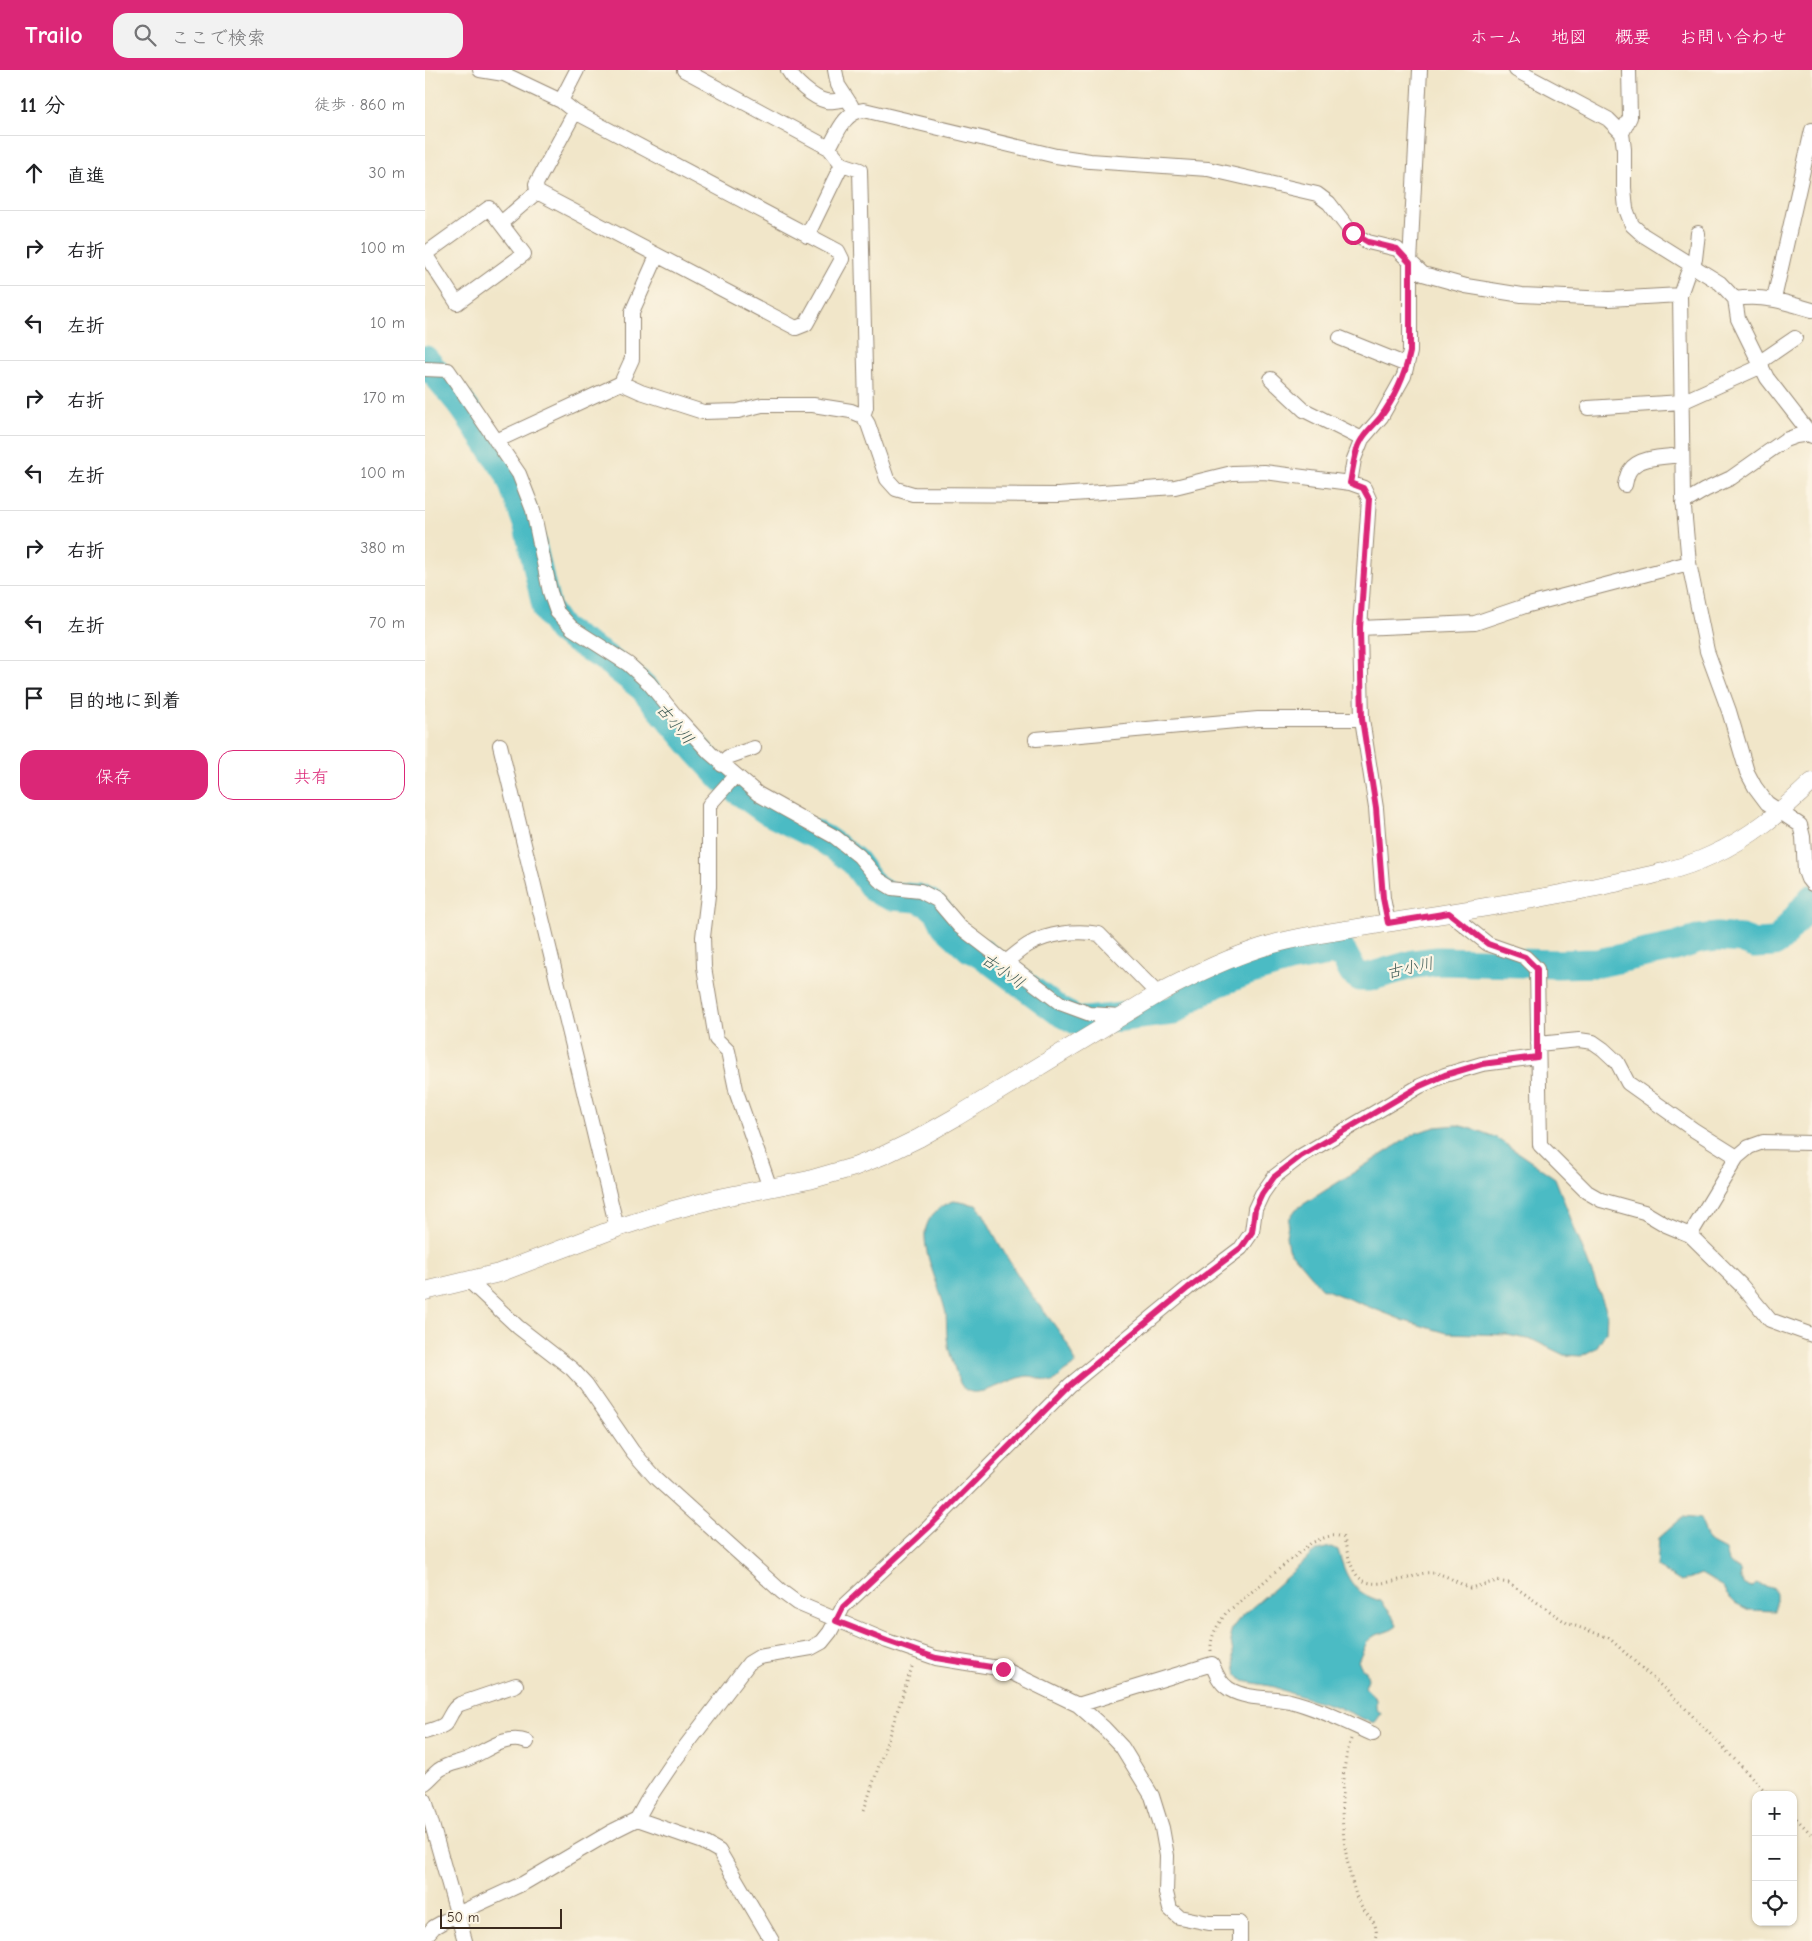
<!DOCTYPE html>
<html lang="ja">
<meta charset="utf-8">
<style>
:root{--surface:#fff;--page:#f2f2f2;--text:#202124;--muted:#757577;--line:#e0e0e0;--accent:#db2777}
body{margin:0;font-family:"Comic Neue","Klee One",sans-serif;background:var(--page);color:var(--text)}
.controls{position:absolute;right:15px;bottom:15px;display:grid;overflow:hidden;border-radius:10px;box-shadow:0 1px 4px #0004}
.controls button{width:45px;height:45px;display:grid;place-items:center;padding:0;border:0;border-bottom:1px solid var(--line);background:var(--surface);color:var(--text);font:25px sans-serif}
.scale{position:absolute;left:15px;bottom:12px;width:122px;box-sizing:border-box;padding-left:5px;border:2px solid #3b2a1e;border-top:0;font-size:14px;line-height:18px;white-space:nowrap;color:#3b2a1e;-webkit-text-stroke:4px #fcf5e5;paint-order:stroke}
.stop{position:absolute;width:15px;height:15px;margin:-11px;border:4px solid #db2777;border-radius:50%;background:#fff}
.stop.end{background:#db2777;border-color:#fff;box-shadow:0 1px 5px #0008}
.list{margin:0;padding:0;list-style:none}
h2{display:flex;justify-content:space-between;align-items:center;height:65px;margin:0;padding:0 20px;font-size:21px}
h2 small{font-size:16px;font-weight:400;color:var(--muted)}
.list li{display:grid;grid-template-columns:32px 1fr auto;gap:15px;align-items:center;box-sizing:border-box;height:75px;padding:0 20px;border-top:1px solid var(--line)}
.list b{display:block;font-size:19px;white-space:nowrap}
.list em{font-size:16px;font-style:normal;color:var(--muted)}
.actions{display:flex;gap:10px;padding:15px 20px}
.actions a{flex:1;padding:11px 0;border:1px solid var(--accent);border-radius:15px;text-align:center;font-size:18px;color:var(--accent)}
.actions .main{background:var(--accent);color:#fff}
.icon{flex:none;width:28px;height:28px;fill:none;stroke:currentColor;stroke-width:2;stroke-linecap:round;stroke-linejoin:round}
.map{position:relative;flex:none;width:1387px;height:1871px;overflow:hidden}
header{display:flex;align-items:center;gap:30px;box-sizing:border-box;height:70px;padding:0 25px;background:var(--accent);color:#fff}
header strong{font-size:24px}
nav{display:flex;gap:28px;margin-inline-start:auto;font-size:18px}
.search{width:350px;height:45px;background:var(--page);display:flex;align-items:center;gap:12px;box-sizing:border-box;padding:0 18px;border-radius:15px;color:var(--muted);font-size:19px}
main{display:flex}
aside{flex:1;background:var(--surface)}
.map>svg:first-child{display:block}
.water{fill:#4cbbc4;stroke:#447271}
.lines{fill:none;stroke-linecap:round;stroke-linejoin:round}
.river{stroke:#4cbbc4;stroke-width:29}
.minor-casing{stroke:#968874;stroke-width:16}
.tertiary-casing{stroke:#968874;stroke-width:19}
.path{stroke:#968874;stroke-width:3;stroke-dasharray:1 4;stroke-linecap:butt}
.minor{stroke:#fff;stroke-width:14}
.tertiary{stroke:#fff;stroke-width:18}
.route{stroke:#db2777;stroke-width:6}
.labels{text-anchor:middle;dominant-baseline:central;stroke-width:4.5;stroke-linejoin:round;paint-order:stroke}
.water-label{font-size:16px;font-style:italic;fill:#415d58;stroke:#fcf5e5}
</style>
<header>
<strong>Trailo</strong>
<div class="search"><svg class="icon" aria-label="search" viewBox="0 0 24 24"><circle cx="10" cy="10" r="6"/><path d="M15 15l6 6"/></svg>ここで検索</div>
<nav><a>ホーム</a><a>地図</a><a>概要</a><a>お問い合わせ</a></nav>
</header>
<main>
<aside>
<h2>11 分<small>徒歩 · 860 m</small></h2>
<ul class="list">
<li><svg class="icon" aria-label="ahead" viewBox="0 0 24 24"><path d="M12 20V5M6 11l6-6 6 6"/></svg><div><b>直進</b></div><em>30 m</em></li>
<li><svg class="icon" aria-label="right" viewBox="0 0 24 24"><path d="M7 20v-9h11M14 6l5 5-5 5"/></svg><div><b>右折</b></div><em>100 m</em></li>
<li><svg class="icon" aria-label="left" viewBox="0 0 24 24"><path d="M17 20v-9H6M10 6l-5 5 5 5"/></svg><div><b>左折</b></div><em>10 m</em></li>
<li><svg class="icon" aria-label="right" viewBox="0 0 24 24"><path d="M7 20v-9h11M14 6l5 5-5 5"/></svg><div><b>右折</b></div><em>170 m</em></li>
<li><svg class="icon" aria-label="left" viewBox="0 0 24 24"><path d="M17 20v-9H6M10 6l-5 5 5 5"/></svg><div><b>左折</b></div><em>100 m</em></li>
<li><svg class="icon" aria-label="right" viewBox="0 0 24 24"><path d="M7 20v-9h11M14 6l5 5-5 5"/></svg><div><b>右折</b></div><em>380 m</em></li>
<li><svg class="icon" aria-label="left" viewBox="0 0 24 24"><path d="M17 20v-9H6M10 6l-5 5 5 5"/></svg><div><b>左折</b></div><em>70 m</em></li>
<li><svg class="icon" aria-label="arrive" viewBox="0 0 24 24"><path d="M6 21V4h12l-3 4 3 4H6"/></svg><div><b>目的地に到着</b></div></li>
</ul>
<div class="actions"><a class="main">保存</a><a>共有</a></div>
</aside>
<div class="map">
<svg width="1387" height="1871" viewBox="0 0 1387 1871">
<rect width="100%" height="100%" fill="#fcf5e5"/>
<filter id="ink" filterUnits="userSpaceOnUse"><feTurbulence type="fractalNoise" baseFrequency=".02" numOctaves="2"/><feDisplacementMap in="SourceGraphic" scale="10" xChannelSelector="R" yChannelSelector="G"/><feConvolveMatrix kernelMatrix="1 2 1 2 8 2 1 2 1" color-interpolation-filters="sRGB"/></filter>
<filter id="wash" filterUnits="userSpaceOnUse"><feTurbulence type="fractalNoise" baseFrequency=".0096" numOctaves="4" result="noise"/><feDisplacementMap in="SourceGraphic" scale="20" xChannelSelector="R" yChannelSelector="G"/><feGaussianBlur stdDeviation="1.12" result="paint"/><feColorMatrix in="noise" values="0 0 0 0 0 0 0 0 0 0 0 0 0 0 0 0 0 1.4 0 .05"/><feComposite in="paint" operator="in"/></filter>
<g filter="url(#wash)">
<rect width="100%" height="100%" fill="#f1e6c9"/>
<path class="water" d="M 1032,1055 L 1051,1060 L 1070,1067 L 1130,1108 L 1182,1242 L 1181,1262 L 1171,1278 L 1156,1286 L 1139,1285 L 1108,1270 L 1082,1265 L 1022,1263 L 980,1251 L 896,1218 L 863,1179 L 861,1166 L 864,1149 L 871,1139 L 991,1063 L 1011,1057 Z
M 529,1131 L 551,1135 L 558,1143 C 571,1169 586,1196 603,1220 C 614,1237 651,1277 650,1295 L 639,1302 L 628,1313 C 620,1311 611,1306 603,1306 C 587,1307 555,1329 541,1320 C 533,1315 531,1301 528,1293 C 526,1287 524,1281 523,1275 C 521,1265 522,1254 521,1244 C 516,1219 499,1188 500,1163 C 502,1146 514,1136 529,1131 Z
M 1258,1447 L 1276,1449 L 1283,1471 L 1300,1480 C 1302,1491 1305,1495 1315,1500 L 1316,1509 L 1319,1515 L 1327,1517 L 1331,1513 L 1349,1519 L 1351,1524 L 1351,1541 L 1324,1540 L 1310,1533 L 1302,1525 L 1298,1517 L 1276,1504 L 1256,1512 L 1232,1497 L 1234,1468 Z
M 906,1477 L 913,1480 C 921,1507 927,1523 956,1531 C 962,1540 969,1545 972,1556 C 965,1562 958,1562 949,1566 C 941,1570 937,1583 933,1591 L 937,1598 L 941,1600 L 943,1609 L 940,1617 L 951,1628 L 951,1638 L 956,1644 L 949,1654 L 913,1637 L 865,1623 L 850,1617 L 818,1611 L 812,1605 L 805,1566 L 807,1558 L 815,1548 L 881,1490 C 888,1481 895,1479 906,1477 Z"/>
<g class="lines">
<path class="river" d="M 0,290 L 38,336 L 84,403 L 103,456 L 122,540 L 136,560 L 179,587 L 218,617 L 274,682 L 298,708 L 313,720 L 341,740 L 399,769 L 419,783 L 430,792 L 449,818 L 456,822 L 466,826 L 492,828 L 504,833 L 514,842 L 520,855 L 545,878 L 556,883 L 634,941 L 653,951 L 662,951 L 748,941 L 762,930 L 792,913 L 823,901 L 864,889 L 916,880 L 928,902 L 935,907 L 944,907 L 989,894 L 1013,891 L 1131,894 L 1173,893 L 1250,877 L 1275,869 L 1292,867 L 1316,869 L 1330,874 L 1349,873 L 1355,869 L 1387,829"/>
</g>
</g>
<g filter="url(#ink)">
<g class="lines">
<g class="minor-casing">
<path id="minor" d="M 55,0 L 79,4 L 136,31 L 150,42 L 413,181 L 417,189 L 381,254 L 371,258 L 112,122 L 111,114 L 150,42
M 259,0 L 404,78 L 417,94 L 382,166
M 363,0 C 369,11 388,28 401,31 C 407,32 416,30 422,29
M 410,0 L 413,15 L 426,35
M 1091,0 L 1183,49 L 1197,63 L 1199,79 L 1199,118 L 1201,139 L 1207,155 L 1218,165 L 1295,213 L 1310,229 L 1313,249 L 1342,308 L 1387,366
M 136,31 L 152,0
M 1197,63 L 1205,47 L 1204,0
M 404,78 C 413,62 419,42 439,40 L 631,86 L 665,91 L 783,99 L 892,124 L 904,133 L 927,163 L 943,172 L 972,179 L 998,204 L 1041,216 L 1097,225 L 1184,229 L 1255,225
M 417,94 L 435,100 L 441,337 L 438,346
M 76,153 L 112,122
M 0,184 L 64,138 L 99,184 L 32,233 L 0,184
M 1310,229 C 1339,225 1360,232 1387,240
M 1349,229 L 1387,60
M 915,268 L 982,295
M 1335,292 L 1370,268
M 0,299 L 23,300 L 94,404 L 108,440 L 125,522 L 132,542 L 147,558 L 203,594 L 224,613 L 250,645 L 285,683 L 333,724 L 410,767 L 434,786 L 454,810 L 467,818 L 495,821 L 512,830 L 535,857 L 635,933 L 665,944 L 695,946
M 846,309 L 879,340 L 937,369
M 196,313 L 216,322 L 278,342 L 313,341 L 337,335 L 388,335 L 426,341 L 438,346 L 443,354 L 462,409 L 471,419 L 488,424 L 633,425 L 750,417 L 807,403 L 839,402 L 925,413 L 939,418 L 944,429 L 935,558 L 937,649 L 951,738 L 958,828 L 963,853
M 1163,338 L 1257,332 L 1337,296
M 71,371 L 196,313 L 207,289 L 207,242 L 232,186
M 925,413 L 929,389 L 937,369 L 956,347 L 979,306 L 985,282 L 985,193 L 995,0
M 1200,415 C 1201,410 1202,404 1205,400 C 1214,386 1242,387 1257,385
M 1258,433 L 1280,420 L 1306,408 L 1360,370 L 1371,366 L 1385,364
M 1264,493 L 1282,581 L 1304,641 L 1322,702 L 1330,717 L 1342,733 L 1375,755 L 1378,767 L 1380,801 L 1383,809 L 1387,814
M 935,558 L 1050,553 L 1100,536 L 1264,493 L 1258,427 L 1255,225 L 1262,205 L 1270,189 L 1273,163
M 611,669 L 833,649 L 937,649
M 75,675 L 192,1158
M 297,695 L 303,687 L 329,678
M 310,706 L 284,735 L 284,817 L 278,867 L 279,897 L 291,969 L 303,981 L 312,1024 L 345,1118
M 1024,843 L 1063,874 L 1100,887 L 1112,899 L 1115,1075 L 1162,1122 L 1176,1130 L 1219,1142 L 1241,1155 L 1265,1165 L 1316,1215 L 1345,1250 L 1387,1265
M 581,892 C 588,886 595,880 603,875 C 623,863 652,860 674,864 L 733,924
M 1113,974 L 1154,970 L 1168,972 L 1178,979 L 1192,992 L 1203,1013 L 1269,1060 L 1312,1087
M 1265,1165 L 1312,1087 L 1324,1077 L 1338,1072 L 1387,1073
M 44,1211 L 93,1257 L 147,1299 L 161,1314 L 208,1382 L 231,1408 L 357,1522 L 372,1533 L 462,1571 L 511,1588 L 579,1599 L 653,1635 L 679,1658 L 697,1677 L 727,1726 L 737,1758 L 742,1786 L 741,1823 L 745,1839 L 754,1847 L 784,1853 L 815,1853 L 815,1871
M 653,1635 L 787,1594 C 791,1604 795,1613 804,1619 C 823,1630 845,1627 865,1631 C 893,1638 921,1652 948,1664
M 0,1662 C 6,1660 15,1658 20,1654 C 26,1647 26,1639 35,1634 L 91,1615
M 0,1713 C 5,1709 9,1704 14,1700 C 22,1694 31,1693 40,1690 C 59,1683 80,1663 102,1672
M 0,1730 L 40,1871
M 212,1749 L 278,1772 L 294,1781 L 347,1871
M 0,1867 L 9,1857 L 32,1844 L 99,1813 L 186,1762 L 212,1749 L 222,1731 L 247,1694 L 324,1593 L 334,1587 L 386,1578 L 397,1572 L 405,1562 L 418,1537 L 505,1456 L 645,1315 L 763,1218 L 816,1178 L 827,1162 L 830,1139 L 837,1124 L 849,1107 L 876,1086 L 995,1016 L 1020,1005 L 1057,994 L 1112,987"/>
</g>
<g class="tertiary-casing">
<path id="tertiary" d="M 0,1221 L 74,1203 L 192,1158 L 248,1140 L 294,1128 L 384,1110 L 429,1097 L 459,1085 L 494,1068 L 531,1047 L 738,921 C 770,904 801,889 835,878 C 872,866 912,862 950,855 C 1022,843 1095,833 1166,818 C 1207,809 1249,803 1287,785 C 1325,768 1357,741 1387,712"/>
</g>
<path class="path" d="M 786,1581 C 785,1566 792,1556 801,1543 L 886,1473 C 897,1469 908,1462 919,1468 C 929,1516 937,1519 983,1508 C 990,1506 998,1502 1006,1503 C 1020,1503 1032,1513 1045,1518 L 1072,1511 L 1084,1513 L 1142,1553 L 1184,1568 L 1256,1634 L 1344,1725
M 926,1669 C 911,1714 916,1780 931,1825 C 937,1844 958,1852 949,1871
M 439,1740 L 488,1594
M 1368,1745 L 1387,1765"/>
<use href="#minor" class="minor"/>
<use href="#tertiary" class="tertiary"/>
</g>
</g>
<g class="lines" filter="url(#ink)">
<path class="route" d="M 578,1599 L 511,1588 L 462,1571 L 411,1551 L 418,1537 L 505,1456 L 645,1315 L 763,1218 L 816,1178 L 827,1162 L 830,1139 L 837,1124 L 849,1107 L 876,1086 L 995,1016 L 1020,1005 L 1057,994 L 1112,987 L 1112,899 L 1100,887 L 1063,874 L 1024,843 L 963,853 L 958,828 L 951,738 L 937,649 L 935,558 L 944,429 L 938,418 L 925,413 C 928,399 929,381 937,369 C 942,361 949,355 955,348 C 969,329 980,305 985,282 L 985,193 L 972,179 L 943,172 L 928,163"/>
</g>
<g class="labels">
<g class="water-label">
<text transform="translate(250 654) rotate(50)">古小川</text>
<text transform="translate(985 898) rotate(-12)">古小川</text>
<text transform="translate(578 901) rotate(35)">古小川</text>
</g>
</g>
</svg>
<div class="controls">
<button>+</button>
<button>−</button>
<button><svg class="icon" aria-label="locate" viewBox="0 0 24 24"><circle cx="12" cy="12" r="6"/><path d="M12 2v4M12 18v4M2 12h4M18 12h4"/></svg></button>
</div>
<div class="scale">50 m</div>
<div class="stop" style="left:928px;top:163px"></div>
<div class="stop end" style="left:578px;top:1599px"></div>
</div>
</main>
